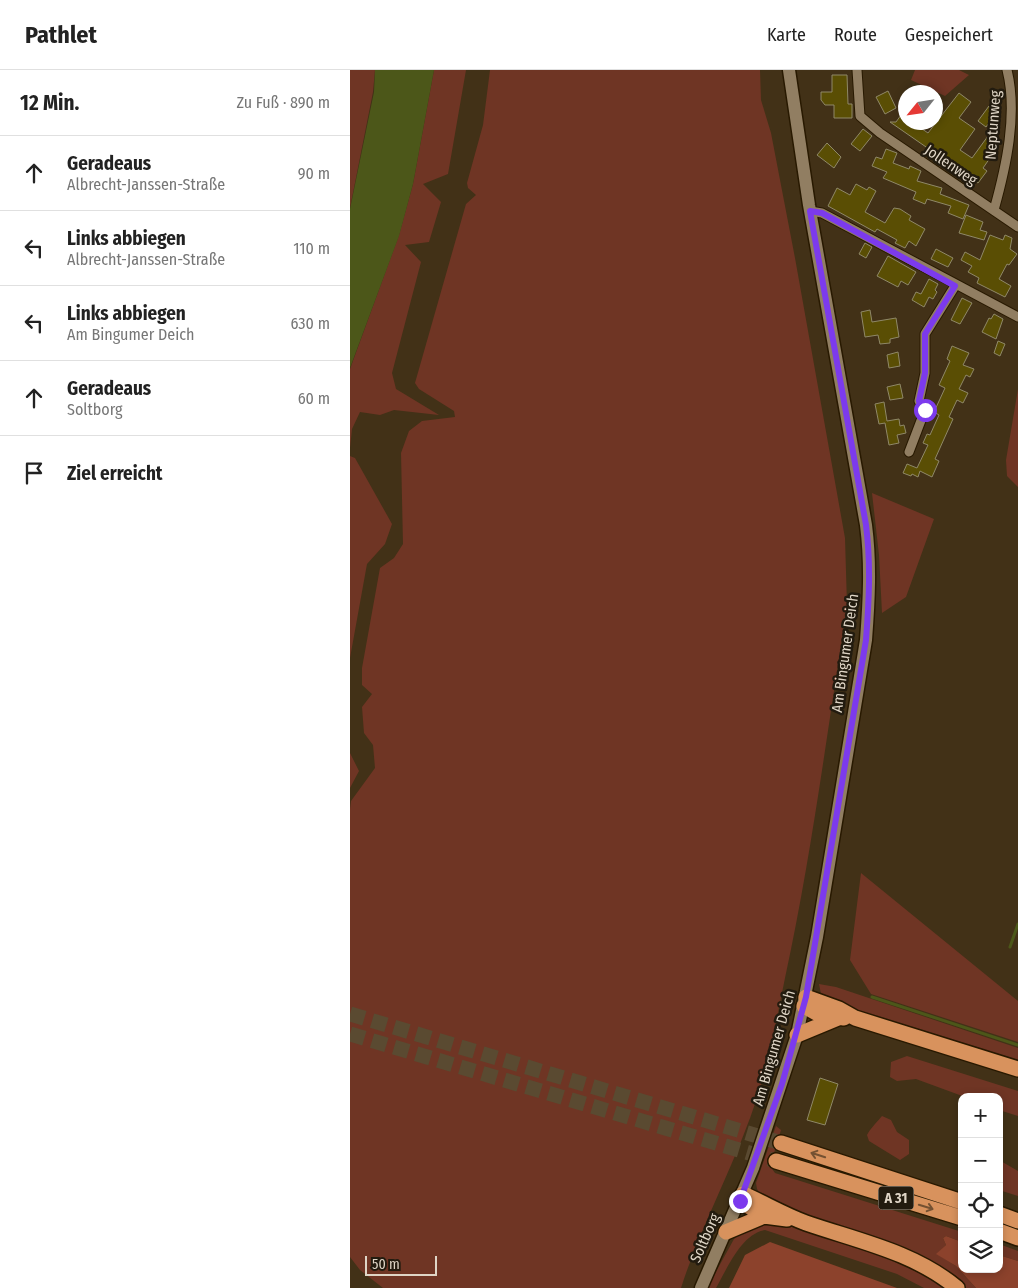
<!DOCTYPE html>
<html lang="de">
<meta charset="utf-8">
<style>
:root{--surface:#fff;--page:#f2f2f2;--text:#222;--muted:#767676;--line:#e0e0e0}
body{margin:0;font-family:"Fira Sans Condensed",sans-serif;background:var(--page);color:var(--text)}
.controls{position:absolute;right:15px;bottom:15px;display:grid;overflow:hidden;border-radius:10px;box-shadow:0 2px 8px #0003}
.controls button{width:45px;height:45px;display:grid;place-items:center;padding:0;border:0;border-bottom:1px solid var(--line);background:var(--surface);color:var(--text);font:25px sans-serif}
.compass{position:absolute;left:548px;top:15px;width:45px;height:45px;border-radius:50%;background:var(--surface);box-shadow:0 2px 8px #0003;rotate:240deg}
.scale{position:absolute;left:15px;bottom:12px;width:72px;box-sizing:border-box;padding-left:5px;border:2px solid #dfd5c6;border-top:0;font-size:14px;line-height:18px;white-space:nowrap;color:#dfd5c6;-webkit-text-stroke:4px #221b0f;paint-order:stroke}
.stop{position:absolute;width:15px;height:15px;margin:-11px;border:4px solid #7c3aed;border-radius:50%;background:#fff}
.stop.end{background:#7c3aed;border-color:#fff;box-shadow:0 1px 5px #0008}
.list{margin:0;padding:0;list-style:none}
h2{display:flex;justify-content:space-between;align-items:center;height:65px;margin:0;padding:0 20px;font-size:21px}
h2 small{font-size:16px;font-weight:400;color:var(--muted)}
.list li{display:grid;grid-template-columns:32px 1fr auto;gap:15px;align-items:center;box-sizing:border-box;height:75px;padding:0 20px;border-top:1px solid var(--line)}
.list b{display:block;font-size:19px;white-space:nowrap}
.list p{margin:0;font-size:16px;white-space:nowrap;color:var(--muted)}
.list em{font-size:16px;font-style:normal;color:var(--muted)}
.icon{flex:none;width:28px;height:28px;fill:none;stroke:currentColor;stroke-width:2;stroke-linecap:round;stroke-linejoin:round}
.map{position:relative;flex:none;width:668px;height:1218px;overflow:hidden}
header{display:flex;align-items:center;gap:30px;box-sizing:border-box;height:70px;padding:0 25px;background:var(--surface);border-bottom:1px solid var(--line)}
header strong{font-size:24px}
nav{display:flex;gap:28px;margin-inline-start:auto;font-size:18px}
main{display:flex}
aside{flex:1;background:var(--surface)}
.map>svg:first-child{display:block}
.green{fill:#6f3524}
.forest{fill:#8c422c}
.water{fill:#4c5719}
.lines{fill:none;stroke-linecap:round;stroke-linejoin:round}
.stream{stroke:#4c5719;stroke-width:3}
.building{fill:#5a4e04;stroke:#8f8868}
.motorway-tunnel{stroke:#5a4a31;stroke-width:15;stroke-dasharray:15 8;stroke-linecap:butt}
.minor-casing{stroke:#281900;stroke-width:11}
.secondary-casing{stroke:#281900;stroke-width:15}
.motorway-casing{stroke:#281900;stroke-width:18}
.minor{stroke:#917e62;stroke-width:9}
.secondary{stroke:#917e62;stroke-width:12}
.motorway{stroke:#d8925d;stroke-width:15}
.oneway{stroke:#745132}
.route{stroke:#7c3aed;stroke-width:6}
.labels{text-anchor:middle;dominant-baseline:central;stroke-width:5;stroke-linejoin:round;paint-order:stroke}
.shield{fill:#221b0f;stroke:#a69d8f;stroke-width:1}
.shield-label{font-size:14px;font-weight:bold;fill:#dfd5c6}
.street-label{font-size:15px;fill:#dfd5c6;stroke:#221b0f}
</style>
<header>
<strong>Pathlet</strong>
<nav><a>Karte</a><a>Route</a><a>Gespeichert</a></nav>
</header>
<main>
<aside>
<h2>12 Min.<small>Zu Fuß · 890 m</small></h2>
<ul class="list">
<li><svg class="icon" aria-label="ahead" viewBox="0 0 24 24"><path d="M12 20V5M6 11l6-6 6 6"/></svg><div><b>Geradeaus</b><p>Albrecht-Janssen-Straße</p></div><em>90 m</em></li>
<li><svg class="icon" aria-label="left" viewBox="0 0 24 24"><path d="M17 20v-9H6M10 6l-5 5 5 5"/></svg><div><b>Links abbiegen</b><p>Albrecht-Janssen-Straße</p></div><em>110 m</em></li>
<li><svg class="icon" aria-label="left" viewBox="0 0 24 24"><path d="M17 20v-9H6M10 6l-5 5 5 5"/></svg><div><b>Links abbiegen</b><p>Am Bingumer Deich</p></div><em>630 m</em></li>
<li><svg class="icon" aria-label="ahead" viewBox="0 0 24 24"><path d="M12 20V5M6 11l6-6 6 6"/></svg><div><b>Geradeaus</b><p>Soltborg</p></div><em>60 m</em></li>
<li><svg class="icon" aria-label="arrive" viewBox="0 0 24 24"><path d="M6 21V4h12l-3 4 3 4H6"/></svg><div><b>Ziel erreicht</b></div></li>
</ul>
</aside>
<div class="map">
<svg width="668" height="1218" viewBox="0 0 668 1218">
<rect width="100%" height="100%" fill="#423117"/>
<path class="green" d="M 0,0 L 25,0 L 23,22 L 0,138 Z
M 84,0 L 116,0 L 98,104 L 73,114 L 91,132 L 79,172 L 55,175 L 71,192 L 42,303 L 46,319 L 89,345 L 44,340 L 30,345 L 10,342 L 2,359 L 0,378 L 0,299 L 49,165 L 63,114 Z
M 140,0 L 410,0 L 411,30 L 421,63 L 445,188 L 495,468 L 497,535 L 493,562 C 475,677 460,793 435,908 C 427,947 420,987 408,1025 C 387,1091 352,1152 331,1218 L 33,1218 L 10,1200 L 0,1187 L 0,739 L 1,731 L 25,698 L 23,675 L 14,663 L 12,637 L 22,624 L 12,615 L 12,598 L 30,498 L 44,488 L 53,474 L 51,383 L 59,361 L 72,351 L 105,347 L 104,341 L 69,319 L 65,313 L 116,134 L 126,125 L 118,118 L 117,113 L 133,55 Z
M 565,0 L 609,0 L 619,5 L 595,26 L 561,10 Z
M 668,319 L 668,417 L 657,406 L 656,390 Z
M 0,386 L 5,388 L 42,454 L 35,474 L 17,494 L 0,588 Z
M 522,423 L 584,449 L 556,527 L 532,543 L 529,485 Z
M 0,683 L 9,701 L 0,718 Z
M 511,803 L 668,931 L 668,972 L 521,924 L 500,890 Z
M 469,914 L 486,917 L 668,978 L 668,992 L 481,933 L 471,924 Z
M 557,986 L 668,1021 L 668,1046 L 649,1040 L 649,1027 L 615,1027 L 566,1009 L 547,1011 L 540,1007 L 541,992 Z
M 532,1046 L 541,1050 L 547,1062 L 559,1070 L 559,1084 L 550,1090 L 519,1071 L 517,1065 C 520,1059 527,1052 532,1046 Z
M 426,1056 L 431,1060 L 420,1096 L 425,1103 L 612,1162 L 612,1172 L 596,1166 L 593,1168 L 596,1175 L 587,1184 L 606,1196 L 626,1218 L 615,1218 L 602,1207 L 413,1128 L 407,1119 L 406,1113 Z
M 649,1090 L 668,1101 L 668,1126 L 649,1120 Z
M 423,1151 C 484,1165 545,1184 597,1218 L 574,1218 L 547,1204 L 415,1160 C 391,1164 377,1199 366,1218 L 357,1218 L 384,1169 L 399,1156 Z
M 649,1174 L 668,1181 L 668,1191 L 649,1185 Z"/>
<path class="forest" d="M 596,1166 L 612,1172 L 612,1199 L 649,1199 L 649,1185 L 668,1191 L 668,1218 L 626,1218 L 606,1196 L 586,1184 L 596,1175 L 593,1168 Z
M 420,1172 L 547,1218 L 379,1218 L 395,1185 Z"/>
<path class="water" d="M 25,0 L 84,0 L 63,114 L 49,166 L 0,298 L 0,139 L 24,22 Z"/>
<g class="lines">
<path class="stream" d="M 660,877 L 668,854
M 522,927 L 668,975"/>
</g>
<path class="building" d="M 482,5 L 497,5 L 498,34 L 502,34 L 502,48 L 484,48 L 484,35 L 475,35 L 471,30 L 471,22 L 482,22 Z
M 538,21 L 546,38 L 535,44 L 526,27 Z
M 609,23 L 621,32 L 609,48 L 625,59 L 610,80 L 622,88 L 638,66 L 647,73 L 637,86 L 640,88 L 633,98 L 637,101 L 628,113 L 540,52 L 546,52 L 556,38 L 556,52 L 562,52 L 578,63 Z
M 639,36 L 647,42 L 636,57 L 628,51 Z
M 513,59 L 522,66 L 510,81 L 501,74 Z
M 477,73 L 491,87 L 484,98 L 467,85 Z
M 536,79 L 547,83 L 543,93 L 559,99 L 560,96 L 571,101 L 567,111 L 592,118 L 590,124 L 619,135 L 613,149 L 598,143 L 601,136 L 577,129 L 575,134 L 563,129 L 566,122 L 533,108 L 537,102 L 522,96 L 526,87 L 532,89 Z
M 506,114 L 517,120 L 519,117 L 526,121 L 515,142 L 535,153 L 544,138 L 550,139 L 561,146 L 559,150 L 575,159 L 566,176 L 559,171 L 555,178 L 545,173 L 547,170 L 527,159 L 525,162 L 478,136 L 487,118 L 500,125 Z
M 616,145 L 633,152 L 630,160 L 637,162 L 634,170 L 609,163 Z
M 640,165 L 653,170 L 655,165 L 662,168 L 660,179 L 667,184 L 659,195 L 657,194 L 649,209 L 661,216 L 655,227 L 627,213 L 629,208 L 618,202 L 622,196 L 611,190 L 615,182 L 630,190 Z
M 515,173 L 522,177 L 516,188 L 509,184 Z
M 586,179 L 603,188 L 598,197 L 581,189 Z
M 538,186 L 566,202 L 558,215 L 551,211 L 548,217 L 527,206 Z
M 579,209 L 588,214 L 585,220 L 587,222 L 583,229 L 579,227 L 574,237 L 562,230 L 566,222 L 571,224 Z
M 612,228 L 622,233 L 610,254 L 601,250 Z
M 520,240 L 522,252 L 546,248 L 549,267 L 540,269 L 540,273 L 530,274 L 528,265 L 515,267 L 511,242 Z
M 644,244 L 653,249 L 646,269 L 632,262 L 639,248 L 641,249 Z
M 648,271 L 655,274 L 650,286 L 644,283 Z
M 602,276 L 619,283 L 613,295 L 624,299 L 620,307 L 616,305 L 609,319 L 618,323 L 613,333 L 607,330 L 599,347 L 603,349 L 585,389 L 589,391 L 582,407 L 570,401 L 568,407 L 562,404 L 561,406 L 553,403 L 557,394 L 567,398 L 578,375 L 573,373 L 577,364 L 580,365 L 589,345 L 584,342 L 595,318 L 589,315 L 600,291 L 597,289 Z
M 548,282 L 550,296 L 539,298 L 537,285 Z
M 550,314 L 553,328 L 540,330 L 537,317 Z
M 534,332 L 537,351 L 549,349 L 550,356 L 554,355 L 556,363 L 547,365 L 549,373 L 539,375 L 535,353 L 529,354 L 525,334 Z
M 470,1008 L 488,1014 L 475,1055 L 457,1050 Z"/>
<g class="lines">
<path class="motorway-tunnel" d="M 0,944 L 431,1073
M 0,964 L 426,1091"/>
<g class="minor-casing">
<path id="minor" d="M 507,0 L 510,46 L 530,63 L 668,157
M 644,140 C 656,97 668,44 657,0
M 460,141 L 472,143 L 668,247
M 559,382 L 575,340 L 569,331 L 575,303 L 575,264 L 605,216"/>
</g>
<g class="secondary-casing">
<path id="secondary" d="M 351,1218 L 403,1098 L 447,965 L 467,867 L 516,570 C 519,531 521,494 516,455 L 459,135 L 439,0"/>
</g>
<g class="motorway-casing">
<path id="motorway" d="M 456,927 L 489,939 L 505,948 L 668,999
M 454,936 L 468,944 L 494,948
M 447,965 L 488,948
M 431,1073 L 612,1132
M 426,1091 L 612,1148
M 393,1124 C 414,1133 434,1145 456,1153 C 508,1171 564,1182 607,1218
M 390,1131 L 414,1146 L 437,1149
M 649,1144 L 668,1151
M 649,1161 L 668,1168
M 376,1162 L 414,1146"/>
</g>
<use href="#minor" class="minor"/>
<use href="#secondary" class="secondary"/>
<use href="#motorway" class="motorway"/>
</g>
<defs><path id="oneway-shaft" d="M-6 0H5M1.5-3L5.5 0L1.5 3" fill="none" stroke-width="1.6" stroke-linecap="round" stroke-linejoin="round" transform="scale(1.25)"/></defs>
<g class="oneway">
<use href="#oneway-shaft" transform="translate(468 1085) rotate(-162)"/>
<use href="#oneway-shaft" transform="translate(576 1137) rotate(17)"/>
</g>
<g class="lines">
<path class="route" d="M 390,1131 L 432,1014 L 456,927 L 516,570 C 519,531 521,494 516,455 L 460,141 L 472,143 L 605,216 L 575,264 L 575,303 L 569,331 L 575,340"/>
</g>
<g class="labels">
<rect class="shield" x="528.5" y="1116.5" width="35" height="23" rx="4"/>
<g class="shield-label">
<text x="546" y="1128">A 31</text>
</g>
<g class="street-label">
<text transform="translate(643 55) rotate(-86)">Neptunweg</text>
<text transform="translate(601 95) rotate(34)">Jollenweg</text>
<text transform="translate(495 583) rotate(-82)">Am Bingumer Deich</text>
<text transform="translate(424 978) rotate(-74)">Am Bingumer Deich</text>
<text transform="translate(355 1168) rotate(-66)">Soltborg</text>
</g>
</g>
</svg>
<div class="controls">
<button>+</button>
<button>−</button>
<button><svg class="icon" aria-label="locate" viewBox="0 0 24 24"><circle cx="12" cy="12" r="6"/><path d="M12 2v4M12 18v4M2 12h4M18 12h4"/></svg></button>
<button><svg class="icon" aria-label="layers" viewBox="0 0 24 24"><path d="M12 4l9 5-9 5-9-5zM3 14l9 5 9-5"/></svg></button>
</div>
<svg class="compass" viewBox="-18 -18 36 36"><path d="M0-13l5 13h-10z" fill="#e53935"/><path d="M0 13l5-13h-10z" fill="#767676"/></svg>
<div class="scale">50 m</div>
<div class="stop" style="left:575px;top:340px"></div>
<div class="stop end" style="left:390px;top:1131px"></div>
</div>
</main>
